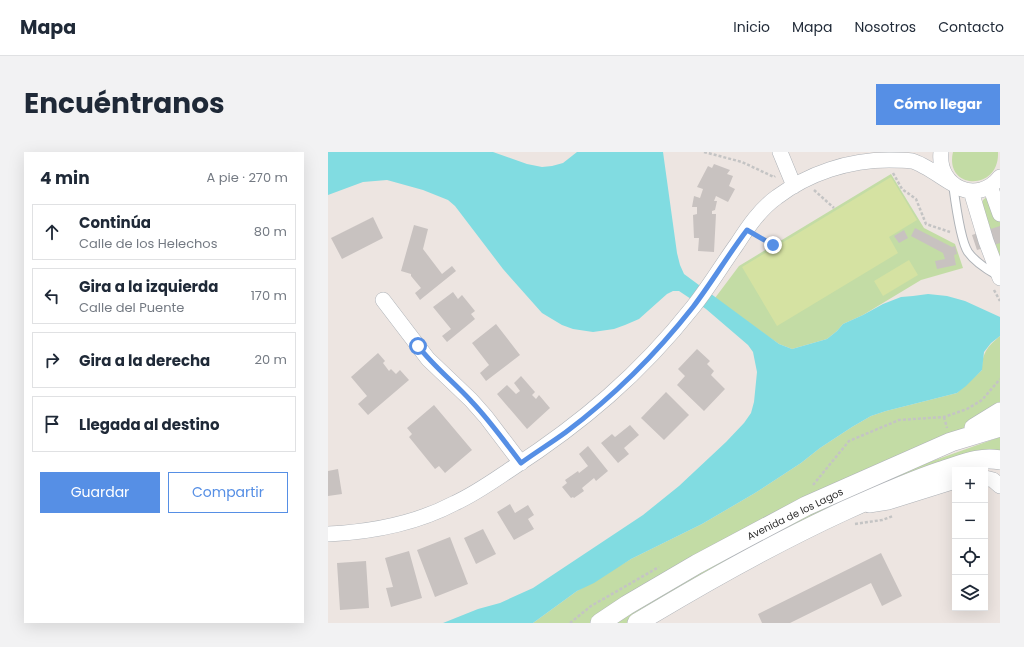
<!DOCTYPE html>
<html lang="es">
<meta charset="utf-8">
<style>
:root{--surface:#fff;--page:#f2f2f3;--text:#1f2937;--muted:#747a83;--line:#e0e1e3;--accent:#568fe5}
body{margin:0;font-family:Poppins,sans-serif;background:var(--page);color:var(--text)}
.controls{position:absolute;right:12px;bottom:12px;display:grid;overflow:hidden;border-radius:0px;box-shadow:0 4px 16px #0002}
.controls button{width:36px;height:36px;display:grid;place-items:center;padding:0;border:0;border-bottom:1px solid var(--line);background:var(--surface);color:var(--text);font:20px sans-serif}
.stop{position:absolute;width:12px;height:12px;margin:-9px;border:3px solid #568fe5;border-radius:50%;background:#fff}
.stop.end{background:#568fe5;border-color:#fff;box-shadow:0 1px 4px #0008}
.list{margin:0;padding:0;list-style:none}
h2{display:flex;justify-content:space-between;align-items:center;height:52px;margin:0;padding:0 16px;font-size:17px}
h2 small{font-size:13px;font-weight:400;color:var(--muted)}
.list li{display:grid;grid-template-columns:26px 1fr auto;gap:12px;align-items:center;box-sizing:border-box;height:56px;margin:0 8px 8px;padding:0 8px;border:1px solid var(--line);border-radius:0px}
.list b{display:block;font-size:15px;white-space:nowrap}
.list p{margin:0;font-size:13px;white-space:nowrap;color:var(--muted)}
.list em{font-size:13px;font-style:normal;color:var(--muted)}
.actions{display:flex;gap:8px;padding:12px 16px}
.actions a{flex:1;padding:9px 0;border:1px solid var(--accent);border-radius:0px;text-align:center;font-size:14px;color:var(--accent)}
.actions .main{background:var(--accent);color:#fff}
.icon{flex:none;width:22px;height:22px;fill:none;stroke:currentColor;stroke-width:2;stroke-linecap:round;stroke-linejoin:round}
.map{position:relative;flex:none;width:672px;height:471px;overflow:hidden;border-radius:0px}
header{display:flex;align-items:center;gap:24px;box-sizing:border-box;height:56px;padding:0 20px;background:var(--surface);border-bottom:1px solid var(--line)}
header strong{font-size:19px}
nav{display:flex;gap:22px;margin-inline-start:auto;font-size:14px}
.intro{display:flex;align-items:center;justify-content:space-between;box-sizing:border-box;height:96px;padding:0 24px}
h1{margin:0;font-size:28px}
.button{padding:10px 18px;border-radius:0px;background:var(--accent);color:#fff;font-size:14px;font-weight:700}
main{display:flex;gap:24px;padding:0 24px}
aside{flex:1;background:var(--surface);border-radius:0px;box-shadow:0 4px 16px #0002}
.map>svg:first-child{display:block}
.green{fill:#c3dca5}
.pitch{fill:#d5e2a2}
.water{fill:#81dce1}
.building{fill:#c8c2c0}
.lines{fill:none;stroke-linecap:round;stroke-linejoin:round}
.service-casing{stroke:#aeb2b7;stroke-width:10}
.minor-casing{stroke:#aeb2b7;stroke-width:16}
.tertiary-casing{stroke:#aeb2b7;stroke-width:20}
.path{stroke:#c4c4c4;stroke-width:2.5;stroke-dasharray:3 2;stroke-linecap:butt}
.service{stroke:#fff;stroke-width:8}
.minor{stroke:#fff;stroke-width:15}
.tertiary{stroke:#fff;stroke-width:19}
.route{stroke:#568fe5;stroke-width:5}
.labels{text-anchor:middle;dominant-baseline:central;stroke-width:3.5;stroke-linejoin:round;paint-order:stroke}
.street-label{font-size:10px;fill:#2d2d2d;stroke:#fff}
</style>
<header>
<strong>Mapa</strong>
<nav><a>Inicio</a><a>Mapa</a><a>Nosotros</a><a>Contacto</a></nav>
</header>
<div class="intro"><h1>Encuéntranos</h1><a class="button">Cómo llegar</a></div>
<main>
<aside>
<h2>4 min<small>A pie · 270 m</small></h2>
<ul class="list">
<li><svg class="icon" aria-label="ahead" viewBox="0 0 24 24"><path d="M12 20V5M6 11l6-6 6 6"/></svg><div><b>Continúa</b><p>Calle de los Helechos</p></div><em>80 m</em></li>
<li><svg class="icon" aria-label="left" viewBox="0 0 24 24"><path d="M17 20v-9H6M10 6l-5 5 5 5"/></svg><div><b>Gira a la izquierda</b><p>Calle del Puente</p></div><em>170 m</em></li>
<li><svg class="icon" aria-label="right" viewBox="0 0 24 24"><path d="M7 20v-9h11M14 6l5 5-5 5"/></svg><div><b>Gira a la derecha</b></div><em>20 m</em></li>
<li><svg class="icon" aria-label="arrive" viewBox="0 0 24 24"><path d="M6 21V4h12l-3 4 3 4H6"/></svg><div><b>Llegada al destino</b></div></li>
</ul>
<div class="actions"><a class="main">Guardar</a><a>Compartir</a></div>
</aside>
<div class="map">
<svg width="672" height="471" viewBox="0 0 672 471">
<rect width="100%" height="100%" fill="#ede5e1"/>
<path class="green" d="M 625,0 L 670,0 C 672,40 616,38 625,0 Z
M 563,22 L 596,76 L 627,92 L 635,116 L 593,128 L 535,163 L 515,172 L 509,179 L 499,187 L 464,197 L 451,192 L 438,183 L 387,146 L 411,114 Z
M 661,43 L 672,66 L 672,105 L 654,52 L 655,48 Z
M 672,184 L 672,254 L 652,268 L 320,433 L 262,471 L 205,471 L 249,439 L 303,407 L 374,372 L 427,341 L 473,311 L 492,296 L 524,275 L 543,264 L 558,259 L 629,241 L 654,218 C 654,201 659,195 672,184 Z
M 672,285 L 672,302 L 664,300 L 322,456 L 299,471 L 287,471 L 318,450 L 423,390 L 485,361 L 596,312 Z"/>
<path class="pitch" d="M 563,25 L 589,68 L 561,85 L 570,101 L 449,174 L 414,115 Z
M 581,108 L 590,123 L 555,144 L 546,129 Z"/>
<path class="water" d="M 0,0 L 165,0 L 199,12 L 214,15 L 224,14 L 235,11 L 249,0 L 335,0 L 349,101 L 352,113 L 356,122 L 451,192 L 464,197 L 499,187 L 509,179 L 515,172 L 535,163 L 555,152 L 573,145 L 585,144 L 600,142 L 619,144 L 637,149 L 672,165 L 672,184 L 663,191 L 656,200 L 654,218 L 638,234 L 629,241 L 558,259 L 543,264 L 524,275 L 492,296 L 473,311 L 427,341 L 374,372 L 303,407 L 266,431 L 249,439 L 205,471 L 115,471 L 150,457 L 172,451 L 205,436 L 315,363 L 351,334 L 398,290 L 416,271 L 423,261 L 426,250 L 429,220 L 425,200 L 420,193 L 378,157 L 351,139 L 345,139 L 339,142 L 311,167 L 297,173 L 286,177 L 265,180 L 245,177 L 234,173 L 214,161 L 175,117 L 127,54 L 120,48 L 95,38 L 59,28 L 35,30 L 0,43 Z"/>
<path class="building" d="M 386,12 L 402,18 L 399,22 L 405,24 L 401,34 L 407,37 L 400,50 L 388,44 L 386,49 L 389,49 L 387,58 L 384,59 L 384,62 L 388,62 L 386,100 L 370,99 L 371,86 L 366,86 L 365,63 L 369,62 L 369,55 L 364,55 L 366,44 L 372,46 L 375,37 L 369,35 L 380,14 L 384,16 Z
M 45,65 L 55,86 L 14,107 L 3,86 Z
M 86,73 L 100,77 L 95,97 L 114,122 L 124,114 L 128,119 L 92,148 L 87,141 L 93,136 L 83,124 L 83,122 L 73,119 Z
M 672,74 L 672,91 L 649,98 L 644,83 Z
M 587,76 L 624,95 L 627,94 L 629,102 L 626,103 L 628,113 L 609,117 L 607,109 L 617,107 L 615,101 L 583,84 Z
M 576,78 L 580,86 L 571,91 L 566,84 Z
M 125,140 L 130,147 L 134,143 L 147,159 L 143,162 L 147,167 L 119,190 L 114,184 L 123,177 L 105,155 Z
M 168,172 L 192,203 L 158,229 L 152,221 L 161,213 L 144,191 Z
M 369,197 L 382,209 L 379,212 L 386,219 L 383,223 L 397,237 L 376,259 L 349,233 L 357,224 L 350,217 Z
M 50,201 L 57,209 L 55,211 L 61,219 L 63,217 L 68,222 L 72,218 L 81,228 L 40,263 L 30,252 L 39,244 L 23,225 Z
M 193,224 L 207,240 L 204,243 L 208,247 L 211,243 L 222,256 L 199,277 L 169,242 L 179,233 L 188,242 L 192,239 L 186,231 Z
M 338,240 L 361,263 L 336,288 L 313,266 Z
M 106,253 L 144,298 L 117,321 L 111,314 L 107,317 L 81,285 L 84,282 L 79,276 Z
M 302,273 L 311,283 L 296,296 L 301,302 L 290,311 L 273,291 L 284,282 L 287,285 Z
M 260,294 L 280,319 L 268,329 L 266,326 L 254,336 L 256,339 L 246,346 L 245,345 L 243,346 L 234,335 L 239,331 L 237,328 L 250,319 L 251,321 L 260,314 L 251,302 Z
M 10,317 L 14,342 L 0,344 L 0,319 Z
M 182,352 L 187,361 L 200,353 L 206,363 L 200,367 L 206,377 L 186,388 L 169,360 Z
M 155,377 L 168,402 L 148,412 L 136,386 Z
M 122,385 L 140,432 L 107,445 L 89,398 Z
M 81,399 L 94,446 L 63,455 L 58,436 L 65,435 L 57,406 Z
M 553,401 L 574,444 L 554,454 L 543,431 L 462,471 L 434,471 L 430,462 Z
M 38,409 L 41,456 L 12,458 L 9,411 Z"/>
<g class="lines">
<g class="service-casing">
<path id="service" d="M 625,32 C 627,47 632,88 640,100 C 647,110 658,117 669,123"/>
</g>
<g class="minor-casing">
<path id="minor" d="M 452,0 L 466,34
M 613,0 C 609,36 650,53 672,25
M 662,34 L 672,62
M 643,39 L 658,89 L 672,126
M 55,148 L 100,207 L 143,248 L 158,265 L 193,311
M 657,326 L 665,328 L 672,334
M 541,353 L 560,350 L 627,329
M 0,382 C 43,380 89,371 127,351 C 147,342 165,329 183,317 C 254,271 312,222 365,155 C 381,135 394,113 409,92 C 420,75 432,57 449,45 C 481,21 521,8 561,8 C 568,8 577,8 584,9 C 596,12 614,26 625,32"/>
</g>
<g class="tertiary-casing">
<path id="tertiary" d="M 646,276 L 672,260
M 272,471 L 299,453 L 369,412 L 478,354 L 623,290 L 672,275
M 309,471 C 377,430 446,391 518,358 C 549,344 580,330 613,319 C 633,313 651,304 672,308"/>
</g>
<path class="path" d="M 376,0 L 414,10 L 446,25 L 447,24
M 565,21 L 574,37 L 588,47 L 598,72 L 622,80
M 486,38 L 506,56
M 430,84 L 445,93
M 666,138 L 672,149
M 616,265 L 619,276
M 485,333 L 521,289 L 571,268 L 616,265 L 639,257 L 654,248 L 672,227
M 527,372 L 554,368 L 565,364
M 242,471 L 263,454 L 331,415"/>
<use href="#service" class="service"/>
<use href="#minor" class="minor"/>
<use href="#tertiary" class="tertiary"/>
</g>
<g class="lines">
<path class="route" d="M 90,194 C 106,215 127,231 144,250 C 162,269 177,290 193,311 C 208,300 223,291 238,280 C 286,244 328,202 365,155 C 384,130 400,103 419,78 L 445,93"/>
</g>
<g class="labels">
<g class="street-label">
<text transform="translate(467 362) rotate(-26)">Avenida de los Lagos</text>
</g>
</g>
</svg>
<div class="controls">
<button>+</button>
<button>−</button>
<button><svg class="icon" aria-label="locate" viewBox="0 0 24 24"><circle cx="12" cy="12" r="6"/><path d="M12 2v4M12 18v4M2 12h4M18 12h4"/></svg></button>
<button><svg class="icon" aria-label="layers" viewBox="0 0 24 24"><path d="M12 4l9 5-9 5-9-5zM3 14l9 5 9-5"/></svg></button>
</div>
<div class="stop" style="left:90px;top:194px"></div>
<div class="stop end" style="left:445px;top:93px"></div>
</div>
</main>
